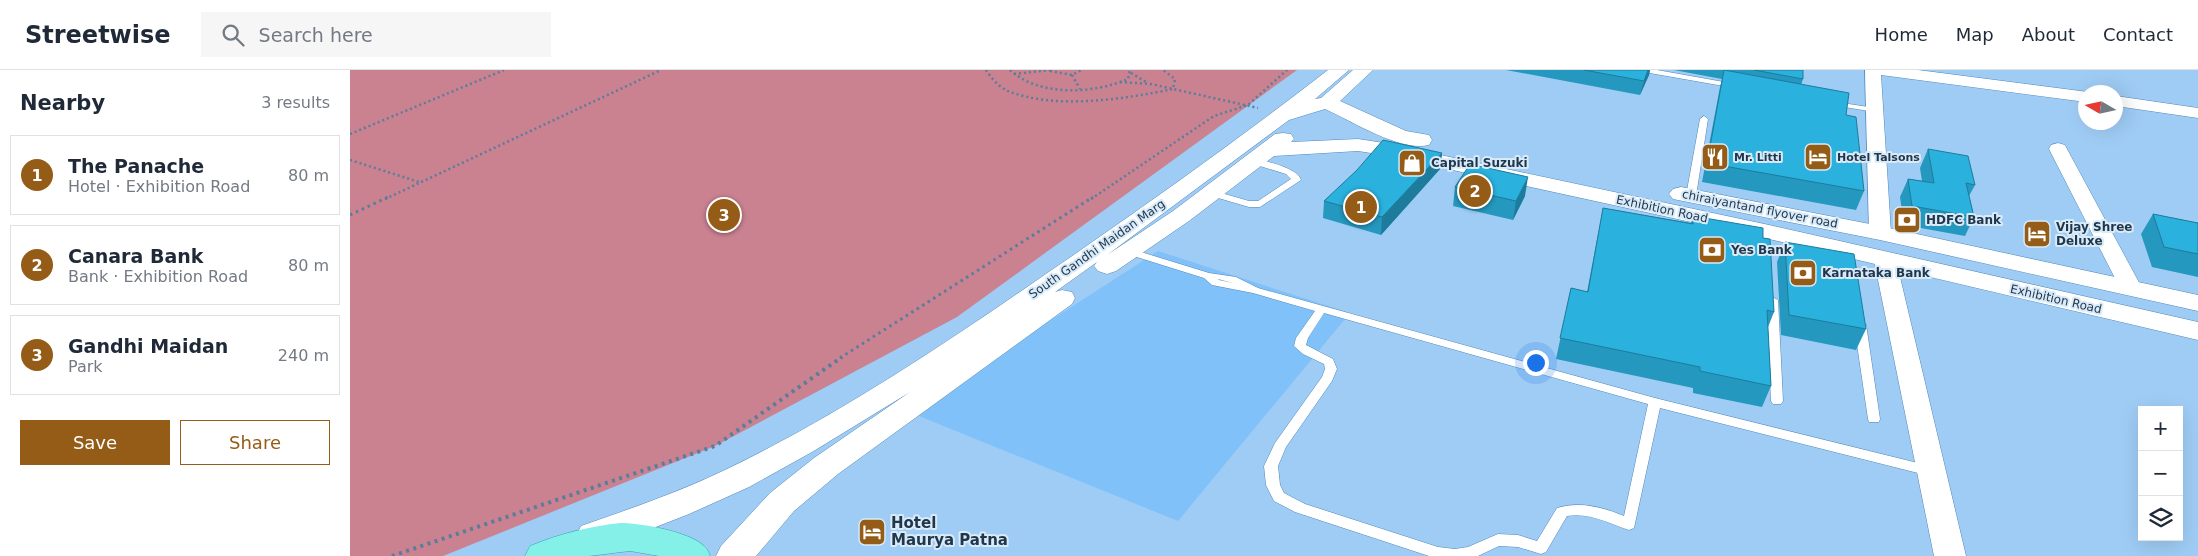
<!DOCTYPE html>
<meta charset="utf-8">
<style>
:root{--surface:#fff;--page:#f6f6f7;--text:#1f2937;--muted:#747a83;--line:#e0e1e3;--accent:#945c16}
body{margin:0;font-family:"DejaVu Sans",sans-serif;background:var(--page);color:var(--text)}
.controls{position:absolute;right:15px;bottom:15px;display:grid;overflow:hidden;border-radius:0px;box-shadow:0 5px 20px #0002}
.controls button{width:45px;height:45px;display:grid;place-items:center;padding:0;border:0;border-bottom:1px solid var(--line);background:var(--surface);color:var(--text);font:25px sans-serif}
.compass{position:absolute;left:1728px;top:15px;width:45px;height:45px;border-radius:50%;background:var(--surface);box-shadow:0 5px 20px #0002;rotate:279deg}
.you{position:absolute;left:1185px;top:292px;width:18px;height:18px;margin:-12px;border:4px solid #fff;border-radius:50%;background:#1a73e8;box-shadow:0 0 0 8px #1a73e833}
.badge{display:grid;place-items:center;width:32px;height:32px;border-radius:50%;background:var(--accent);color:#fff;font-size:16px;font-weight:700}
.pin{position:absolute;translate:-50% -50%;border:2px solid #fff;box-shadow:0 1px 5px #0006}
.list{margin:0;padding:0;list-style:none}
h2{display:flex;justify-content:space-between;align-items:center;height:65px;margin:0;padding:0 20px;font-size:21px}
h2 small{font-size:16px;font-weight:400;color:var(--muted)}
.list li{display:grid;grid-template-columns:32px 1fr auto;gap:15px;align-items:center;box-sizing:border-box;height:80px;margin:0 10px 10px;padding:0 10px;border:1px solid var(--line);border-radius:0px}
.list b{display:block;font-size:19px;white-space:nowrap}
.list p{margin:0;font-size:16px;white-space:nowrap;color:var(--muted)}
.list em{font-size:16px;font-style:normal;color:var(--muted)}
.actions{display:flex;gap:10px;padding:15px 20px}
.actions a{flex:1;padding:11px 0;border:1px solid var(--accent);border-radius:0px;text-align:center;font-size:18px;color:var(--accent)}
.actions .main{background:var(--accent);color:#fff}
.icon{flex:none;width:28px;height:28px;fill:none;stroke:currentColor;stroke-width:2;stroke-linecap:round;stroke-linejoin:round}
.map{position:relative;flex:none;width:1848px;height:486px;overflow:hidden}
header{display:flex;align-items:center;gap:30px;box-sizing:border-box;height:70px;padding:0 25px;background:var(--surface);border-bottom:1px solid var(--line)}
header strong{font-size:24px}
nav{display:flex;gap:28px;margin-inline-start:auto;font-size:18px}
.search{width:350px;height:45px;background:var(--page);display:flex;align-items:center;gap:12px;box-sizing:border-box;padding:0 18px;border-radius:0px;color:var(--muted);font-size:19px}
main{display:flex}
aside{flex:1;background:var(--surface)}
.map>svg:first-child{display:block}
.built{fill:#81c1f9}
.green{fill:#ca8291}
.lines{fill:none;stroke-linecap:round;stroke-linejoin:round}
.lane-casing{stroke:#5188b8;stroke-width:1}
.street-casing{stroke:#5188b8;stroke-width:1}
.secondary-casing{stroke:#5188b8;stroke-width:1}
.primary-casing{stroke:#2ba8a6;stroke-width:1}
.path-far2{stroke:#5b7c9b;stroke-width:2.5;stroke-dasharray:2 3;stroke-linecap:butt}
.path-far1{stroke:#5b7c9b;stroke-width:3;stroke-dasharray:2.5 4;stroke-linecap:butt}
.path{stroke:#5b7c9b;stroke-width:4;stroke-dasharray:3 4.5;stroke-linecap:butt}
.lane{fill:#fff;fill-rule:evenodd}
.street{fill:#fff;fill-rule:evenodd}
.secondary{fill:#fff;fill-rule:evenodd}
.primary{fill:#84f0e7;fill-rule:evenodd}
.wall{fill:#2498be}
.shaded-wall{fill:#1d7c9b}
.building{fill:#2ab1dd;stroke:#1d7c9b}
.labels{text-anchor:middle;dominant-baseline:central;stroke-width:4;stroke-linejoin:round;paint-order:stroke}
.far-poi-label{font-size:11px;font-weight:bold;fill:#1f364b;stroke:#d9eaf9;text-anchor:start}
.poi-label{font-size:12px;font-weight:bold;fill:#1f364b;stroke:#d9eaf9;text-anchor:start}
.street-label{font-size:12px;fill:#1f364b;stroke:#d9eaf9}
.near-poi-label{font-size:15px;font-weight:bold;fill:#1f364b;stroke:#d9eaf9;text-anchor:start}
</style>
<header>
<strong>Streetwise</strong>
<div class="search"><svg class="icon" aria-label="search" viewBox="0 0 24 24"><circle cx="10" cy="10" r="6"/><path d="M15 15l6 6"/></svg>Search here</div>
<nav><a>Home</a><a>Map</a><a>About</a><a>Contact</a></nav>
</header>
<main>
<aside>
<h2>Nearby<small>3 results</small></h2>
<ul class="list">
<li><span class="badge">1</span><div><b>The Panache</b><p>Hotel · Exhibition Road</p></div><em>80 m</em></li>
<li><span class="badge">2</span><div><b>Canara Bank</b><p>Bank · Exhibition Road</p></div><em>80 m</em></li>
<li><span class="badge">3</span><div><b>Gandhi Maidan</b><p>Park</p></div><em>240 m</em></li>
</ul>
<div class="actions"><a class="main">Save</a><a>Share</a></div>
</aside>
<div class="map">
<svg width="1848" height="486" viewBox="0 0 1848 486">
<rect width="100%" height="100%" fill="#9fccf5"/>
<path class="built" d="M 808,181 L 1000,243 L 828,451 L 559,342 Z"/>
<path class="green" d="M 0,0 L 947,0 L 607,247 L 365,376 L 93,486 L 0,486 Z"/>
<g class="lines">
<g class="lane-casing">
<path id="lane" d="M 1290,0 L 1307,0 L 1385,14 L 1389,16 L 1385,18 L 1294,2 Z
M 1479,31 L 1525,38 L 1529,40 L 1525,42 L 1482,35 L 1478,33 Z
M 1354,46 L 1358,49 L 1346,126 L 1341,129 L 1336,126 L 1350,49 Z
M 903,88 C 915,91 948,98 951,110 L 910,137 L 899,137 L 858,125 L 858,121 L 861,120 L 899,131 L 908,131 L 941,109 L 936,104 L 900,93 L 900,89 Z
M 778,178 L 859,203 L 886,207 L 908,218 L 1305,328 L 1580,396 L 1585,398 L 1587,401 L 1585,404 L 1580,406 L 1310,338 L 1284,458 L 1279,460 C 1258,453 1239,442 1217,446 L 1196,482 L 1191,484 L 1168,477 L 1149,476 L 1128,486 L 1079,486 L 945,442 L 924,431 L 916,415 L 914,396 L 925,373 L 972,307 L 975,299 L 974,294 L 953,284 L 944,276 L 946,268 L 965,241 L 903,223 L 862,215 L 854,208 L 774,183 L 773,181 ZM 868,209 L 883,213 L 869,210 ZM 974,243 L 1298,334 L 1274,446 C 1252,437 1230,431 1207,438 L 1187,471 L 1168,465 L 1148,464 L 1118,477 L 1105,479 L 1088,477 L 955,434 L 934,423 L 930,415 L 928,396 L 936,377 L 982,311 L 987,299 L 983,289 L 956,275 L 958,268 Z
M 1422,227 L 1428,230 L 1433,331 L 1431,334 L 1423,334 L 1421,331 L 1416,230 Z
M 1510,251 L 1516,254 L 1530,349 L 1529,352 L 1519,352 L 1518,349 L 1504,254 Z"/>
</g>
<g class="street-casing">
<path id="street" d="M 1515,0 L 1568,0 L 1738,22 L 1736,22 L 1736,32 L 1531,5 L 1541,163 L 1538,168 L 1530,169 L 1522,168 L 1519,163 Z
M 1766,26 L 1848,38 L 1848,48 L 1766,36 Z
M 1708,73 L 1715,75 L 1717,79 L 1792,218 L 1789,223 L 1781,225 L 1773,223 L 1770,218 L 1699,79 L 1701,75 Z
M 1535,183 L 1543,185 L 1546,190 L 1616,486 L 1584,486 L 1524,190 L 1527,185 Z"/>
</g>
<g class="secondary-casing">
<path id="secondary" d="M 978,0 L 999,0 L 965,29 L 971,28 L 1003,0 L 1023,0 L 990,31 L 1056,61 L 1079,65 L 1082,70 L 1079,75 C 1050,82 1002,51 975,39 L 939,50 L 757,185 L 823,141 L 925,64 L 933,63 L 941,64 L 944,69 L 941,72 L 1008,69 L 1034,73 L 1419,155 L 1848,252 L 1848,270 L 1419,169 L 1034,85 L 1008,81 L 924,86 L 839,151 L 766,201 L 757,204 L 748,201 L 744,196 L 747,192 L 705,222 L 712,220 L 722,222 L 725,228 L 722,234 L 488,404 L 444,441 L 406,486 L 366,486 L 371,476 L 420,423 L 464,388 L 560,322 L 462,382 L 399,417 L 339,444 L 257,476 L 244,480 L 231,476 L 226,466 L 231,456 C 280,439 329,422 375,400 C 500,340 615,260 728,182 C 813,123 897,63 978,0 Z
M 1331,117 L 1530,156 L 1848,225 L 1848,241 L 1530,170 L 1323,129 L 1319,124 L 1323,119 Z"/>
</g>
<g class="primary-casing">
<path id="primary" d="M 271,453 C 291,453 340,462 354,476 C 357,478 359,483 360,486 L 309,486 L 280,481 L 239,486 L 175,486 L 180,476 C 209,464 240,456 271,453 Z"/>
</g>
<path class="path-far2" d="M 636,0 C 641,8 649,17 658,21 C 705,40 775,29 823,19 L 825,9 L 813,0
M 660,0 C 690,27 743,24 778,9 L 780,0
M 700,1 L 722,5 L 731,0
M 781,3 L 798,13
M 664,4 L 700,0
M 722,5 L 730,19
M 770,12 L 801,14 L 908,38
M 0,64 L 154,0
M 0,90 L 69,112
M 35,129 L 311,0
M 741,129 L 864,46 L 898,35 L 937,0"/>
<path class="path-far1" d="M 0,145 L 38,127
M 490,288 L 743,127"/>
<path class="path" d="M 42,486 L 365,376 L 492,287"/>
<use href="#lane" class="lane"/>
<use href="#street" class="street"/>
<use href="#secondary" class="secondary"/>
<use href="#primary" class="primary"/>
</g>
<path class="wall" d="M 1156,0 L 1300,0 L 1299,5 L 1290,25 Z
M 1324,0 L 1453,0 L 1453,9 L 1451,15 L 1496,45 L 1514,121 L 1506,140 L 1352,112 L 1370,17 L 1372,9 Z
M 1578,79 L 1625,115 L 1619,126 L 1624,147 L 1615,166 L 1554,155 L 1550,127 L 1558,109 L 1572,111 L 1570,98 Z
M 1092,83 L 1090,99 L 1031,165 L 973,148 L 974,131 Z
M 1105,117 L 1175,126 L 1163,150 L 1103,136 Z
M 1253,138 L 1341,153 L 1343,146 L 1413,168 L 1424,242 L 1418,257 L 1421,316 L 1412,337 L 1343,323 L 1343,318 L 1206,289 L 1221,218 L 1237,222 Z
M 1803,144 L 1848,153 L 1848,207 L 1802,197 L 1791,164 Z
M 1435,172 L 1516,259 L 1506,280 L 1431,265 L 1427,192 Z"/>
<path class="shaded-wall" d="M 1298,0 L 1300,0 L 1299,5 L 1290,25 L 1294,11 Z
M 1092,83 L 1090,99 L 1031,165 L 1032,147 Z
M 1178,107 L 1175,126 L 1163,150 L 1166,131 Z"/>
<path class="building" d="M 1234,0 L 1298,0 L 1294,11 Z
M 1374,0 L 1499,23 L 1496,45 L 1506,47 L 1514,121 L 1357,93 Z
M 1404,0 L 1453,0 L 1453,9 Z
M 1033,70 L 1092,83 L 1032,147 L 974,131 L 1007,100 Z
M 1578,79 L 1618,86 L 1625,115 L 1616,113 L 1624,147 L 1562,136 L 1558,109 L 1584,113 Z
M 1120,94 L 1178,107 L 1166,131 L 1105,117 Z
M 1253,138 L 1343,154 L 1343,146 L 1413,158 L 1413,168 L 1420,169 L 1424,242 L 1417,240 L 1421,316 L 1350,301 L 1350,297 L 1210,268 L 1221,218 L 1238,222 Z
M 1803,144 L 1848,153 L 1848,184 L 1814,177 Z
M 1435,172 L 1504,184 L 1516,259 L 1439,245 Z"/>
<defs>
<g id="restaurant-square" transform="scale(1.4375)"><rect x="-9" y="-9" width="18" height="18" rx="4" fill="#945c16" stroke="#d9eaf9"/><path d="M-5-6h1v4h1v-4h1v4h1v-4h1v5L-1.5 .5V6h-2V.5L-5-1ZM5-6V6H3V1.5H1.5Q1.5-4 5-6Z" fill="#fff"/></g>
<g id="hotel-square" transform="scale(1.4375)"><rect x="-9" y="-9" width="18" height="18" rx="4" fill="#945c16" stroke="#d9eaf9"/><path d="M-6-4.5h1.5V1H6V5H4.5V3h-9V5H-6ZM-4 0a1.8 1.8 0 1 1 3.6 0ZM.5 0V-2.5h3Q6-2.5 6 0Z" fill="#fff"/></g>
<g id="shop-square" transform="scale(1.4375)"><rect x="-9" y="-9" width="18" height="18" rx="4" fill="#945c16" stroke="#d9eaf9"/><path d="M-5-2.5h2.3a2.7 3.5 0 0 1 5.4 0H5L5.5 6h-11ZM-1.5-2.5h3a1.5 2.3 0 0 0-3 0Z" fill="#fff"/></g>
<g id="bank-square" transform="scale(1.4375)"><rect x="-9" y="-9" width="18" height="18" rx="4" fill="#945c16" stroke="#d9eaf9"/><path d="M-6-4H6V4H-6ZM0-2.3a2.3 2.3 0 1 0 0 4.6a2.3 2.3 0 1 0 0-4.6Z" fill="#fff"/></g>
</defs>
<g fill-rule="evenodd">
<use href="#restaurant-square" x="1365" y="87"/>
<use href="#hotel-square" x="1468" y="87"/>
<use href="#shop-square" x="1062" y="93"/>
<use href="#bank-square" x="1557" y="150"/>
<use href="#hotel-square" x="1687" y="164"/>
<use href="#bank-square" x="1362" y="180"/>
<use href="#bank-square" x="1453" y="203"/>
<use href="#hotel-square" x="522" y="462"/>
</g>
<g class="labels">
<g class="far-poi-label">
<text x="1384" y="87">Mr. Litti</text>
<text x="1487" y="87">Hotel Talsons</text>
</g>
<g class="poi-label">
<text x="1081" y="93">Capital Suzuki</text>
<text x="1576" y="150">HDFC Bank</text>
<text x="1706" y="157">Vijay Shree<tspan x="1706" dy="14">Deluxe</tspan></text>
<text x="1381" y="180">Yes Bank</text>
<text x="1472" y="203">Karnataka Bank</text>
</g>
<g class="street-label">
<text transform="translate(1312 139) rotate(12)">Exhibition Road</text>
<text transform="translate(1410 139) rotate(11)">chiraiyantand flyover road</text>
<text transform="translate(747 179) rotate(-35)">South Gandhi Maidan Marg</text>
<text transform="translate(1706 229) rotate(13)">Exhibition Road</text>
</g>
<g class="near-poi-label">
<text x="541" y="453">Hotel<tspan x="541" dy="17">Maurya Patna</tspan></text>
</g>
</g>
</svg>
<div class="controls">
<button>+</button>
<button>−</button>
<button><svg class="icon" aria-label="layers" viewBox="0 0 24 24"><path d="M12 4l9 5-9 5-9-5zM3 14l9 5 9-5"/></svg></button>
</div>
<svg class="compass" viewBox="-18 -18 36 36"><path d="M0-13l5 13h-10z" fill="#e53935"/><path d="M0 13l5-13h-10z" fill="#747a83"/></svg>
<div class="you"></div>
<div class="pin badge" style="left:1011px;top:137px">1</div>
<div class="pin badge" style="left:1125px;top:121px">2</div>
<div class="pin badge" style="left:374px;top:145px">3</div>
</div>
</main>
